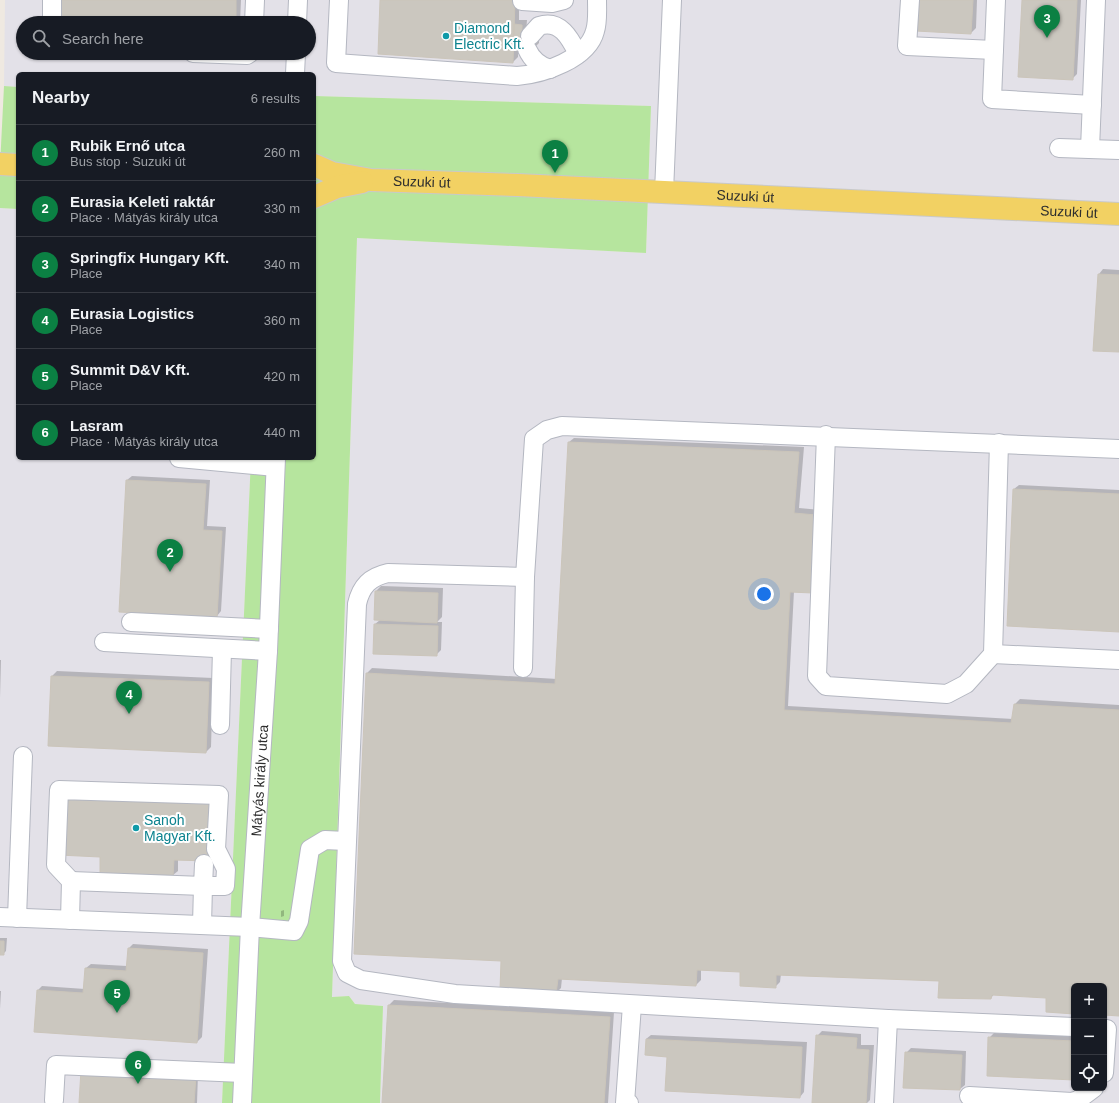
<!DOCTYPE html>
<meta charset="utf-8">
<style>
:root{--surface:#171b24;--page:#242831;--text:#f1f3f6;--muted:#9ea1a6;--line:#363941;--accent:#0b8043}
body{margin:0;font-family:Arial,sans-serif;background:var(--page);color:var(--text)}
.controls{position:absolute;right:12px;bottom:12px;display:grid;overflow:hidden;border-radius:6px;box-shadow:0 1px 3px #0004}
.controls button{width:36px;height:36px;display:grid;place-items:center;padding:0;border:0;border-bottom:1px solid var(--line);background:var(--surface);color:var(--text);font:20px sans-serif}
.you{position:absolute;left:764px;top:594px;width:14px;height:14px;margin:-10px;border:3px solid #fff;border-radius:50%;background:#1a73e8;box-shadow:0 0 0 6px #1a73e833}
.badge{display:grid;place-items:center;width:26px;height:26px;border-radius:50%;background:var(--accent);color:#fff;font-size:13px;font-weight:700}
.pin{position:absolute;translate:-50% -33px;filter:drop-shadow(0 1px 2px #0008)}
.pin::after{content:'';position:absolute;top:21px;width:14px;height:12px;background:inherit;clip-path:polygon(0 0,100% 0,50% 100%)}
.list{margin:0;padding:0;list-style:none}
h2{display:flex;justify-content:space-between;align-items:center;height:52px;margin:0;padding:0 16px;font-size:17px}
h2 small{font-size:13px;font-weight:400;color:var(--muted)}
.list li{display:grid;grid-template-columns:26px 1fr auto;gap:12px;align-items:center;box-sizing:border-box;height:56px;padding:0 16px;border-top:1px solid var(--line)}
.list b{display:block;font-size:15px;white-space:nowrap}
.list p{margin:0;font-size:13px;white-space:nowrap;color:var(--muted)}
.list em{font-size:13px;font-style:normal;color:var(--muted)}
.icon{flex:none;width:22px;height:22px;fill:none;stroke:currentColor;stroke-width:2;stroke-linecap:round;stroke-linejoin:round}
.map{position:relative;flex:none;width:1119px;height:1103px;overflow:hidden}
.search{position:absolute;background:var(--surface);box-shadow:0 1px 3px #0004;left:16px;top:16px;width:300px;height:44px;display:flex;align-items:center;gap:10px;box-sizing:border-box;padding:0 14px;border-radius:22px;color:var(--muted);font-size:15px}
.panel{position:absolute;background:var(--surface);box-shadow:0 1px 3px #0004;left:16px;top:72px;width:300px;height:388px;border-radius:6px}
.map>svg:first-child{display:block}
.industrial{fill:#e3e1e8;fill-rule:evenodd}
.green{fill:#b6e59e}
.shadow{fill:#0003}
.building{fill:#cbc7bf;stroke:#cbc5ba}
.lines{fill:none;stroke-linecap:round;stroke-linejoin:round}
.minor-casing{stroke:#b4b7c1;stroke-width:20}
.major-casing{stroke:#c9c9c9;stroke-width:24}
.minor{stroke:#fff;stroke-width:18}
.major{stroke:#f2d163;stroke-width:22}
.culture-dot{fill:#0f9aa8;stroke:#fff;stroke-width:1.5}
.labels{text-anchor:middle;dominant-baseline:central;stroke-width:4;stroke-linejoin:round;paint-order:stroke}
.culture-label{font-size:14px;fill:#0d838f;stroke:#fff;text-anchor:start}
.street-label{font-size:14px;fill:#2e2e2e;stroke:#fff}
</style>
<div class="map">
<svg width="1119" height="1103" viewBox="0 0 1119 1103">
<rect width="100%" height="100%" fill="#efe9e1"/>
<path class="industrial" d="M 5,0 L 1119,0 L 1119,1103 L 380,1103 L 383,1006 L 355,1004 L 349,996 L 332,997 L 357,238 L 646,253 L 651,106 L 314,96 L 314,74 L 18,74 L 18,87 L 4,86 ZM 23,23 L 309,23 L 309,53 L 23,53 ZM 1074,986 L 1104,986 L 1104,1088 L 1074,1088 Z
M 0,208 L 18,209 L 18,458 L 251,458 L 222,1103 L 0,1103 Z"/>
<path class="green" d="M 4,86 L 18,87 L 18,209 L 0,208 L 0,166 Z
M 314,96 L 651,106 L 646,253 L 357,238 L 332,997 L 349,996 L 355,1004 L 383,1006 L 380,1103 L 222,1103 L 251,458 L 314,458 Z"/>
<path class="shadow" d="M 61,0 L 241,0 L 240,23 L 60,23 Z
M 381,0 L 519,0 L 519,20 L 527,20 L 526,32 L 539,33 L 539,43 L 534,48 L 518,47 L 518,57 L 513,62 Z
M 919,0 L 977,0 L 976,28 L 971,33 Z
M 1023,0 L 1081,0 L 1077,74 L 1072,79 Z
M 1103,269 L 1119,270 L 1119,351 L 1099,274 Z
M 574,438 L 804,447 L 799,508 L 821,510 L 794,591 L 788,706 L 1013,719 L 1015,704 L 1020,699 L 1119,705 L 1119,1015 L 1104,1014 L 1104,986 L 1074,986 L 1074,1013 L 1047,997 L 994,994 L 991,998 L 940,981 L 781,974 L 780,982 L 775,987 L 741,971 L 701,969 L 701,980 L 696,985 L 562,978 L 561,988 L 556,993 L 502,960 L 367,673 L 372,668 L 557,679 L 569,442 Z
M 132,476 L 210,480 L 207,526 L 226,527 L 221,611 L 217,616 L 127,480 Z
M 1019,485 L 1119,490 L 1119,631 L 1014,489 Z
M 381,586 L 443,588 L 442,617 L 437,622 L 442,622 L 441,650 L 436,655 L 375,624 L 380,620 L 376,591 Z
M 0,660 L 1,660 L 0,698 Z
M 57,671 L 213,678 L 211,747 L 206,752 L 49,745 L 52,676 Z
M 101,856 L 214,856 L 209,860 L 178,859 L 178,871 L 173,875 Z
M 284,910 L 284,916 L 281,917 L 281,911 Z
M 0,938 L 7,938 L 6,951 L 3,954 L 0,954 Z
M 133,944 L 208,949 L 202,1037 L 197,1042 L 38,990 L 42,986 L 85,989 L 86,968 L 91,964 L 127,966 L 129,948 Z
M 0,991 L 1,991 L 0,1009 Z
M 394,1000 L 614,1012 L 608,1103 L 383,1103 L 389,1005 Z
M 822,1031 L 861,1034 L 861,1045 L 874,1045 L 870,1100 L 867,1103 L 832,1103 L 817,1036 Z
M 994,1033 L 1074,1036 L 1074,1079 L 989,1038 Z
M 651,1035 L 807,1042 L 804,1092 L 800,1097 L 668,1056 L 646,1039 Z
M 911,1048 L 966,1051 L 965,1085 L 960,1089 L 906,1053 Z
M 198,1074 L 197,1103 L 104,1103 Z"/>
<path class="building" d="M 60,0 L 236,0 L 236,23 L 59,23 Z
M 380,0 L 515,0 L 513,63 L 378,54 Z
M 918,0 L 973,0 L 971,34 L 916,31 Z
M 1022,0 L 1077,0 L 1073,80 L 1018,77 Z
M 514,24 L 522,25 L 522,37 L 535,37 L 534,49 L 513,48 Z
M 1098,274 L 1119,275 L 1119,352 L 1093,351 Z
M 568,442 L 799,452 L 794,513 L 816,515 L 813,593 L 790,592 L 784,710 L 1011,723 L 1014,704 L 1119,710 L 1119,1016 L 1104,1015 L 1104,986 L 1074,986 L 1074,1014 L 1046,1012 L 1046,998 L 992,995 L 991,999 L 938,998 L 939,981 L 776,975 L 776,988 L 740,986 L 740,972 L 697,970 L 696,986 L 558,979 L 556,994 L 500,990 L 501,961 L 354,954 L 366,673 L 555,684 Z
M 126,480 L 206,484 L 203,530 L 222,531 L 217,617 L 119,612 Z
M 1013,489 L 1119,494 L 1119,632 L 1007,626 Z
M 375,591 L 438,593 L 437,623 L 374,620 Z
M 374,624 L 438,626 L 437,656 L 373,654 Z
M 51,676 L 209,682 L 206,753 L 48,746 Z
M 62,794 L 212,801 L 209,861 L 174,860 L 173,876 L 100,873 L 100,857 L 59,855 Z
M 0,941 L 4,941 L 4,955 L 0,955 Z
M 128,948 L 203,953 L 197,1043 L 34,1032 L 37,990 L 83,993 L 85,968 L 126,971 Z
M 388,1005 L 610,1017 L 604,1103 L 382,1103 Z
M 816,1035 L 857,1038 L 856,1049 L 869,1050 L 866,1103 L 812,1103 Z
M 988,1037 L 1074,1041 L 1074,1080 L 987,1076 Z
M 646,1039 L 802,1047 L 800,1098 L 665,1091 L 667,1057 L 645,1055 Z
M 905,1052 L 962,1055 L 960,1090 L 903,1088 Z
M 81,1070 L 196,1076 L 194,1103 L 79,1103 Z"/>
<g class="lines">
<g class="minor-casing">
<g id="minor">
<path d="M 339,0 L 336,63 L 517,76 C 543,74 588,59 595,31 C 598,22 597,10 597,0"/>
<path d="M 910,0 L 907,46 L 994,50"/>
<path d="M 996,0 L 992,99 L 1092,105"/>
<path d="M 522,1 L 552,3 L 564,0"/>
<path d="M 52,23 L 52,0"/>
<path d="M 254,23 L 255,0"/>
<path d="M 297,23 L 298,0"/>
<path d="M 530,36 L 539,26 C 560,19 570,38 578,54"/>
<path d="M 527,49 C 532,60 539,66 550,69"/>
<path d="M 193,53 L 247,55 L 250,53"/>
<path d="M 295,74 L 296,53"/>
<path d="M 1059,148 L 1119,150"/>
<path d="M 1090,149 L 1096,0"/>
<path d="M 664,192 L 672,0"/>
<path d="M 826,435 L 817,676 L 826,686 L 947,694 L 966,684 L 993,654 L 999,443"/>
<path d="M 179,458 L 275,467"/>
<path d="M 525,577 L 388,573 C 370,577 361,586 357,604 L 342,961 L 347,973 L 361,980 L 455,994 L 888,1019 L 1074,1027"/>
<path d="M 131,622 L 269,629"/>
<path d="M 104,642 L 268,651"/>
<path d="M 993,654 L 1119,660"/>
<path d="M 523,668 L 525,577 L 534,439 L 547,430 L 562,426 L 1119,449"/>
<path d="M 220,725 L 222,649"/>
<path d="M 71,881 L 203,886 L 204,864"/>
<path d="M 0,917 L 250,927 L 294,931 L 299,921 L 310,849 L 325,840 L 346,841"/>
<path d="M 17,918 L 23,756"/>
<path d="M 70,920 L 71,881 L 56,865 L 59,790 L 219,795 L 216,849 L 226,869 L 225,886 L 203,886 L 202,925"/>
<path d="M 1104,1073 L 1107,1029"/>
<path d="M 969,1096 L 1072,1102 L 1078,1100 L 1094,1088"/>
<path d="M 54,1100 L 56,1065 L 243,1073"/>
<path id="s1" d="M 242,1103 L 250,927 L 268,651 L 276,458"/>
<path d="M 629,1103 L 625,1103 L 632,1005"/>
<path d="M 884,1103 L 888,1019"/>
</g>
</g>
<g class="major-casing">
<g id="major">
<path d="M 0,164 L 18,165"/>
<path id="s2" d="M 314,165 L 332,173 L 371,180 L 518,185 L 1119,214"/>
<path d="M 314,197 L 337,187 L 362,182"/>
</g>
</g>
<use href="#minor" class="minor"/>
<use href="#major" class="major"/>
</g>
<g class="culture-dot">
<circle cx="446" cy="36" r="4"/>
<circle cx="136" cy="828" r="4"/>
</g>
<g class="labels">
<g class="culture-label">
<text x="454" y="28">Diamond<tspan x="454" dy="16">Electric Kft.</tspan></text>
<text x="144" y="820">Sanoh<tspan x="144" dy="16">Magyar Kft.</tspan></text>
</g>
<g class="street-label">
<text stroke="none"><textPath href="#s2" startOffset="110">Suzuki út</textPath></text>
<text stroke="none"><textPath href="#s2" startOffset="434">Suzuki út</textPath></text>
<text stroke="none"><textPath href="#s2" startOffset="758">Suzuki út</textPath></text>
<text stroke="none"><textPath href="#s1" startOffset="323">Mátyás király utca</textPath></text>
</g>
</g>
</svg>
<div class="controls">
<button>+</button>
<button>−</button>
<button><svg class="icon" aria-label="locate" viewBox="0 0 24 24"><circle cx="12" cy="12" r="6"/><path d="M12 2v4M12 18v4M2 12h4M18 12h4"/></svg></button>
</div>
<div class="you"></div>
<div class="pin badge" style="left:555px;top:173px">1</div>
<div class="pin badge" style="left:170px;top:572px">2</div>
<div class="pin badge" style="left:1047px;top:38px">3</div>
<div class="pin badge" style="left:129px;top:714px">4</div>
<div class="pin badge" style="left:117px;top:1013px">5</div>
<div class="pin badge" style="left:138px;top:1084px">6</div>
<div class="search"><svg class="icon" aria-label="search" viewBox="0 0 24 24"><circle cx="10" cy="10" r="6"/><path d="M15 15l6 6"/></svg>Search here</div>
<section class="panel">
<h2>Nearby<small>6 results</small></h2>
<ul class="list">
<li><span class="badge">1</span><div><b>Rubik Ernő utca</b><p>Bus stop · Suzuki út</p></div><em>260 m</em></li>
<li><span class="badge">2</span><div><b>Eurasia Keleti raktár</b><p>Place · Mátyás király utca</p></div><em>330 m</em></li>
<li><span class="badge">3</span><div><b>Springfix Hungary Kft.</b><p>Place</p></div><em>340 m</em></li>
<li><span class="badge">4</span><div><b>Eurasia Logistics</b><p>Place</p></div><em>360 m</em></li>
<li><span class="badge">5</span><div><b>Summit D&amp;V Kft.</b><p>Place</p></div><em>420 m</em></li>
<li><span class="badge">6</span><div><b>Lasram</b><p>Place · Mátyás király utca</p></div><em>440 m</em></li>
</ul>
</section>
</div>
